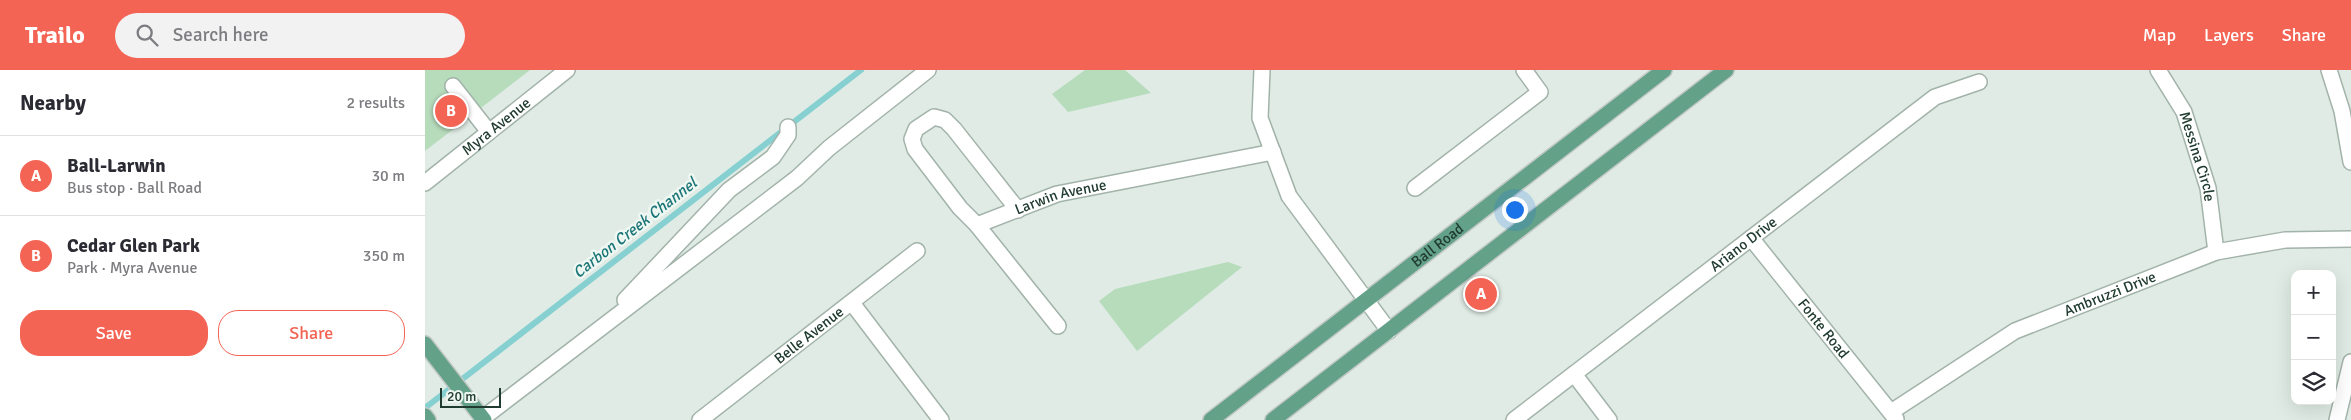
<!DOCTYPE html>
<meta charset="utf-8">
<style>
:root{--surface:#fff;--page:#f2f2f3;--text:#2b2b33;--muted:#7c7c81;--line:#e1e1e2;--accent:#f46454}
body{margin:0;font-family:Signika,sans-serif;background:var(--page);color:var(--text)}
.controls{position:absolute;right:15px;bottom:15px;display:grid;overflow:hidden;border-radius:10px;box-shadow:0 5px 20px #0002}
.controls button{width:45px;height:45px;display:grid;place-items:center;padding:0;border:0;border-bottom:1px solid var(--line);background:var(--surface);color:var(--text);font:25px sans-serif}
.scale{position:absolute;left:15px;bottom:12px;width:61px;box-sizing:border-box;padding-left:5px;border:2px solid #203b30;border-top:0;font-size:14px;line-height:18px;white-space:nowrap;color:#203b30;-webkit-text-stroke:4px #eff7f2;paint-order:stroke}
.you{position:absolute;left:1089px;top:139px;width:18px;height:18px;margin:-12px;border:4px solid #fff;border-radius:50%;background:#1a73e8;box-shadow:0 0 0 8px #1a73e833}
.badge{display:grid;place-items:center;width:32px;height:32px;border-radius:50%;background:var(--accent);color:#fff;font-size:16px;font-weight:700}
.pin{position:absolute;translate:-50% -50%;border:2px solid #fff;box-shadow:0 1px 5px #0006}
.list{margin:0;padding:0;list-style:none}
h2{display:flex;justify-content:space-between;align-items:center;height:65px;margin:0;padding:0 20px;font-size:21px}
h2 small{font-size:16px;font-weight:400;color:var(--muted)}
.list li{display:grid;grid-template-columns:32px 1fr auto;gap:15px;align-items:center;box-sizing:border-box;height:80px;padding:0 20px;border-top:1px solid var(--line)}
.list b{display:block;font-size:19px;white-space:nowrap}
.list p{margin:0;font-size:16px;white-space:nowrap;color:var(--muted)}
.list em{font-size:16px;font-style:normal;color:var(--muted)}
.actions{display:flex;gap:10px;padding:15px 20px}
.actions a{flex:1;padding:11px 0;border:1px solid var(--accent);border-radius:20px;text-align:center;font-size:18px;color:var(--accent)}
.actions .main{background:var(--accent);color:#fff}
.icon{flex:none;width:28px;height:28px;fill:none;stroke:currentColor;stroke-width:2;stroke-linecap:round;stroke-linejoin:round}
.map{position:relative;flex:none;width:1926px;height:350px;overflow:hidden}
header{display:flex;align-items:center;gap:30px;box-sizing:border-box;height:70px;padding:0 25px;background:var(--accent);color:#fff}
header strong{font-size:24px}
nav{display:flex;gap:28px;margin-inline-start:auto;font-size:18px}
.search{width:350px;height:45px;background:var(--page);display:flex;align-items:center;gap:12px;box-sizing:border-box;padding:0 18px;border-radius:28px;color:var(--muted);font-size:19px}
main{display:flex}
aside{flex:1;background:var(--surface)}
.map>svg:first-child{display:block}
.green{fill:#b7dcbc}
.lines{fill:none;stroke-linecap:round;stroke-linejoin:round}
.stream{stroke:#86d0d1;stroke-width:6}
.minor-casing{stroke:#a2b3aa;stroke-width:18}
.major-casing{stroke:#c1c8c5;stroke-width:18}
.minor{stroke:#fff;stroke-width:15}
.major{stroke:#63a188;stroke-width:15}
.labels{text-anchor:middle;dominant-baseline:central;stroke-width:5;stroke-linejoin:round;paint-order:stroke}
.street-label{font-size:15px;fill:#203b30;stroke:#eff7f2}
.water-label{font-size:16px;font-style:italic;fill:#1a7577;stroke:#eff7f2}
</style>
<header>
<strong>Trailo</strong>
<div class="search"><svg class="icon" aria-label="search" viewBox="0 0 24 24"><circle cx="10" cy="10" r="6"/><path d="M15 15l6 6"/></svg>Search here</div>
<nav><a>Map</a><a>Layers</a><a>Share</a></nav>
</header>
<main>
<aside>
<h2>Nearby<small>2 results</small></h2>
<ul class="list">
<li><span class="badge">A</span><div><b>Ball-Larwin</b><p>Bus stop · Ball Road</p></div><em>30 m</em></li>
<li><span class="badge">B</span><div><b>Cedar Glen Park</b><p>Park · Myra Avenue</p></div><em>350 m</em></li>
</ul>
<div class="actions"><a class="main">Save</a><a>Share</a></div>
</aside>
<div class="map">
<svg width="1926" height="350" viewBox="0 0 1926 350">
<rect width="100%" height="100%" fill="#dfebe4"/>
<path class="green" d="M 0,0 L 105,0 L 0,81 Z
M 660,0 L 700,0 L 726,23 L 643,42 L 627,24 Z
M 803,192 L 817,197 L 712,281 L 674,231 L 690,219 Z"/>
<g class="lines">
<path class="stream" d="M 0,338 L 436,0"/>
<g class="minor-casing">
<g id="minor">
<path d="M 837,0 L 835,48 L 864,126 L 964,261"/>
<path id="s1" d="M 1733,0 L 1759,42 L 1783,118 L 1791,182"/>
<path d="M 1904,0 L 1917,41 L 1926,92"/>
<path d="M 28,16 L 64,62"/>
<path id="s2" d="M 0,113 L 142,0"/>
<path d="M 990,118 L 1115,22 L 1099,0"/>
<path d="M 552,155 L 535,138 L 490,79 L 487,69 L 491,59 L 509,47 L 520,50 L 529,59 L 593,140"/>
<path id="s3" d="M 1326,168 L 1471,349"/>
<path d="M 200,230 L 304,120 L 348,87 L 363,65 L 363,57"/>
<path d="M 427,233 L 516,350"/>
<path id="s4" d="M 633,256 L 552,155 L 632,124 L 848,82"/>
<path d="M 1149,304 L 1184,350"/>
<path id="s5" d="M 1466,342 L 1590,261 L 1791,182 L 1860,170 L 1926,169"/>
<path d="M 58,348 L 372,108 L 404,78 L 503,0"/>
<path id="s6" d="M 275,350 L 492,181"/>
<path id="s7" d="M 1089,350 L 1510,27 L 1554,12"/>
<path d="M 1912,350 L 1926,292"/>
</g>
</g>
<g class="major-casing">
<g id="major">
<path d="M 0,274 L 59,350"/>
<path d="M 0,346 L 3,350"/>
<path id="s8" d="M 786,350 L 1239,0"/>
<path d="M 848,350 L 1301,0"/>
</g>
</g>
<use href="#minor" class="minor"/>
<use href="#major" class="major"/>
</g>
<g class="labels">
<g class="street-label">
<text stroke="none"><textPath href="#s2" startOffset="91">Myra Avenue</textPath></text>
<text stroke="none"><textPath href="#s1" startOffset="96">Messina Circle</textPath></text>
<text stroke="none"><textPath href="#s4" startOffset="218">Larwin Avenue</textPath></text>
<text stroke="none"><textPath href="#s7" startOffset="289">Ariano Drive</textPath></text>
<text stroke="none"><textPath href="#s8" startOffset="286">Ball Road</textPath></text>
<text stroke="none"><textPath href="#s5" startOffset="250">Ambruzzi Drive</textPath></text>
<text stroke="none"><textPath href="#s3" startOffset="116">Fonte Road</textPath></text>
<text stroke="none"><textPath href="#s6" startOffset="138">Belle Avenue</textPath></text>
</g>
<g class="water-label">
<text transform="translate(210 158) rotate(-38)">Carbon Creek Channel</text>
</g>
</g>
</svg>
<div class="controls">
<button>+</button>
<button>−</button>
<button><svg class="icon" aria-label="layers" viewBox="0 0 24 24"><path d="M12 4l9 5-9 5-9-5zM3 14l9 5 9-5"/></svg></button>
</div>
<div class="scale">20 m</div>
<div class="you"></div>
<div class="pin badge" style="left:1056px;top:224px">A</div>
<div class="pin badge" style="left:26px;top:41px">B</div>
</div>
</main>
